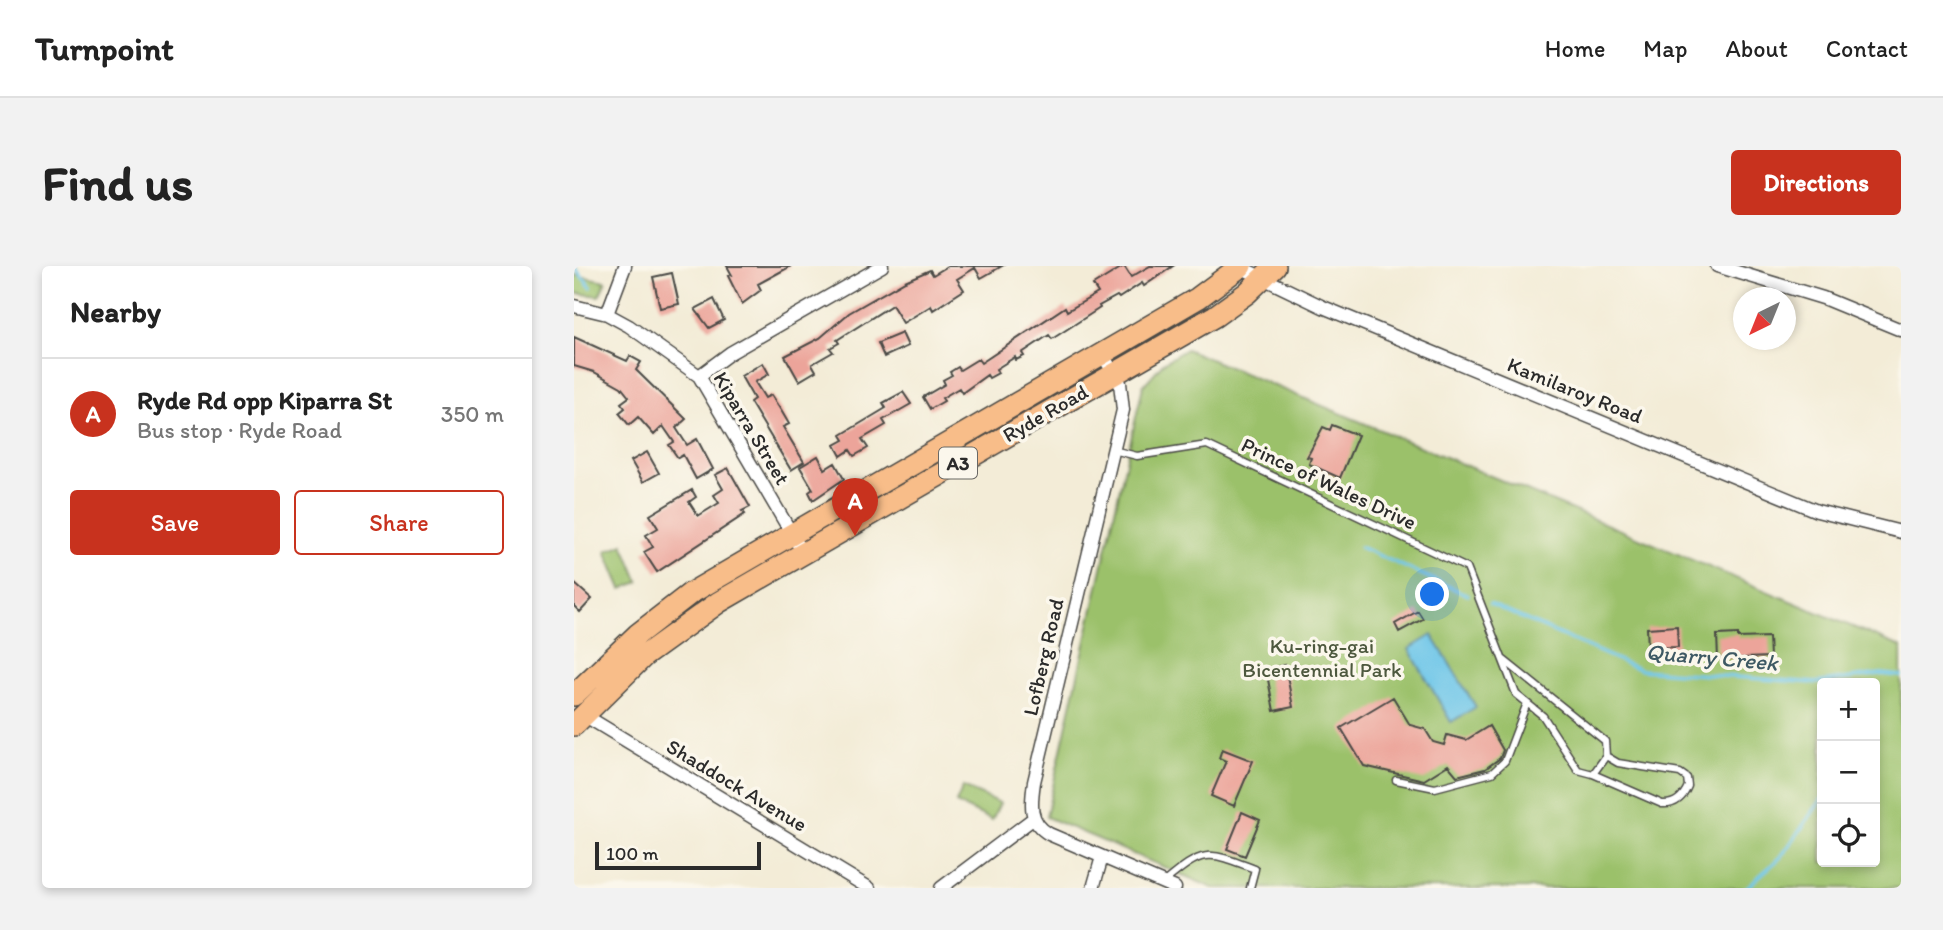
<!DOCTYPE html>
<meta charset="utf-8">
<style>
:root{--surface:#fff;--page:#f2f2f2;--text:#222;--muted:#767676;--line:#e0e0e0;--accent:#c8321e}
body{margin:0;font-family:Itim,sans-serif;background:var(--page);color:var(--text)}
.controls{position:absolute;right:21px;bottom:21px;display:grid;overflow:hidden;border-radius:7px;box-shadow:0 4px 10px #0003}
.controls button{width:63px;height:63px;display:grid;place-items:center;padding:0;border:0;border-bottom:2px solid var(--line);background:var(--surface);color:var(--text);font:35px sans-serif}
.compass{position:absolute;left:1159px;top:21px;width:63px;height:63px;border-radius:50%;background:var(--surface);box-shadow:0 4px 10px #0003;rotate:223deg}
.scale{position:absolute;left:21px;bottom:18px;width:166px;box-sizing:border-box;padding-left:7px;border:4px solid #2b2b2b;border-top:0;font-size:19px;line-height:24px;white-space:nowrap;color:#2b2b2b;-webkit-text-stroke:5px #fbf7ec;paint-order:stroke}
.you{position:absolute;left:859px;top:329px;width:24px;height:24px;margin:-18px;border:5px solid #fff;border-radius:50%;background:#1a73e8;box-shadow:0 0 0 10px #1a73e833}
.badge{display:grid;place-items:center;width:46px;height:46px;border-radius:50%;background:var(--accent);color:#fff;font-size:23px;font-weight:700}
.pin{position:absolute;translate:-50% -58px;filter:drop-shadow(0 2px 4px #0008)}
.pin::after{content:'';position:absolute;top:37px;width:24px;height:21px;background:inherit;clip-path:polygon(0 0,100% 0,50% 100%)}
.list{margin:0;padding:0;list-style:none}
h2{display:flex;justify-content:space-between;align-items:center;height:91px;margin:0;padding:0 28px;font-size:30px}
h2 small{font-size:23px;font-weight:400;color:var(--muted)}
.list li{display:grid;grid-template-columns:46px 1fr auto;gap:21px;align-items:center;box-sizing:border-box;height:112px;padding:0 28px;border-top:2px solid var(--line)}
.list b{display:block;font-size:26px;white-space:nowrap}
.list p{margin:0;font-size:23px;white-space:nowrap;color:var(--muted)}
.list em{font-size:23px;font-style:normal;color:var(--muted)}
.actions{display:flex;gap:14px;padding:21px 28px}
.actions a{flex:1;padding:16px 0;border:2px solid var(--accent);border-radius:7px;text-align:center;font-size:24px;color:var(--accent)}
.actions .main{background:var(--accent);color:#fff}
.icon{flex:none;width:38px;height:38px;fill:none;stroke:currentColor;stroke-width:2;stroke-linecap:round;stroke-linejoin:round}
.map{position:relative;flex:none;width:1327px;height:622px;overflow:hidden;border-radius:7px}
header{display:flex;align-items:center;gap:42px;box-sizing:border-box;height:98px;padding:0 35px;background:var(--surface);border-bottom:2px solid var(--line)}
header strong{font-size:33px}
nav{display:flex;gap:38px;margin-inline-start:auto;font-size:24px}
.intro{display:flex;align-items:center;justify-content:space-between;box-sizing:border-box;height:168px;padding:0 42px}
h1{margin:0;font-size:49px}
.button{padding:18px 32px;border-radius:7px;background:var(--accent);color:#fff;font-size:24px;font-weight:700}
main{display:flex;gap:42px;padding:0 42px}
aside{flex:1;background:var(--surface);border-radius:7px;box-shadow:0 4px 10px #0003}
.map>svg:first-child{display:block}
.green{fill:#9bc16b;stroke:#63764b;stroke-width:2;fill-rule:evenodd}
.water{fill:#6ac5e8;stroke:#4a788a;stroke-width:2}
.lines{fill:none;stroke-linecap:round;stroke-linejoin:round}
.stream{stroke:#6ac5e8;stroke-width:3.5}
.building{fill:#eca49a}
.service-casing{stroke:#494845;stroke-width:9}
.minor-casing{stroke:#494845;stroke-width:15}
.trunk-casing{stroke:#494845;stroke-width:24}
.service{stroke:#fff;stroke-width:6}
.minor{stroke:#fff;stroke-width:12}
.trunk{stroke:#f8bd89;stroke-width:21}
.labels{text-anchor:middle;dominant-baseline:central;stroke-width:7;stroke-linejoin:round;paint-order:stroke}
.shield{fill:#fbf7ec;stroke:#696865;stroke-width:2}
.shield-label{font-size:19px;font-weight:bold;fill:#2b2b2b}
.street-label{font-size:21px;fill:#2b2b2b;stroke:#fbf7ec}
.park-label{font-size:21px;fill:#4d583e;stroke:#fbf7ec}
.water-label{font-size:23px;font-style:italic;fill:#3e5964;stroke:#fbf7ec}
</style>
<header>
<strong>Turnpoint</strong>
<nav><a>Home</a><a>Map</a><a>About</a><a>Contact</a></nav>
</header>
<div class="intro"><h1>Find us</h1><a class="button">Directions</a></div>
<main>
<aside>
<h2>Nearby<small></small></h2>
<ul class="list">
<li><span class="badge">A</span><div><b>Ryde Rd opp Kiparra St</b><p>Bus stop · Ryde Road</p></div><em>350 m</em></li>
</ul>
<div class="actions"><a class="main">Save</a><a>Share</a></div>
</aside>
<div class="map">
<svg width="1327" height="622" viewBox="0 0 1327 622">
<rect width="100%" height="100%" fill="#fbf7ec"/>
<filter id="ink" filterUnits="userSpaceOnUse"><feTurbulence type="fractalNoise" baseFrequency=".0143" numOctaves="2"/><feDisplacementMap in="SourceGraphic" scale="14" xChannelSelector="R" yChannelSelector="G"/><feConvolveMatrix kernelMatrix="1 2 1 2 8 2 1 2 1" color-interpolation-filters="sRGB"/></filter>
<filter id="wash" filterUnits="userSpaceOnUse"><feTurbulence type="fractalNoise" baseFrequency=".00686" numOctaves="4" result="noise"/><feDisplacementMap in="SourceGraphic" scale="28" xChannelSelector="R" yChannelSelector="G"/><feGaussianBlur stdDeviation="1.57" result="paint"/><feColorMatrix in="noise" values="0 0 0 0 0 0 0 0 0 0 0 0 0 0 0 0 0 1.4 0 .05"/><feComposite in="paint" operator="in"/></filter>
<g filter="url(#wash)">
<rect width="100%" height="100%" fill="#f3ecd7"/>
<path class="green" d="M 0,9 L 32,15 L 25,30 L 0,27 Z
M 612,83 L 1327,381 L 1327,622 L 639,622 L 472,551 L 569,120 L 589,97 ZM 1248,417 L 1301,417 L 1301,596 L 1248,596 Z
M 49,278 L 65,316 L 48,323 L 32,285 Z
M 389,521 L 426,537 L 418,554 L 382,537 Z"/>
<path class="water" d="M 858,369 L 902,441 L 877,456 L 835,383 Z"/>
<g class="lines">
<path class="stream" d="M 0,1 L 17,21
M 786,281 L 894,329
M 916,338 L 1067,404 L 1241,417 L 1307,408 L 1327,410
M 1172,622 L 1207,591 L 1248,533"/>
</g>
<g id="blocks">
<path class="building" d="M 153,0 L 217,0 L 184,18 L 187,24 L 168,38 L 154,10 L 158,9 Z
M 374,0 L 428,0 L 407,12 L 401,2 L 383,13 L 390,24 L 359,44 L 357,40 L 329,57 L 318,39 L 263,74 L 265,77 L 256,82 L 259,86 L 238,98 L 242,105 L 225,115 L 211,90 L 246,72 L 275,47 L 331,15 L 356,4 L 359,9 Z
M 550,0 L 557,11 L 576,0 L 599,0 L 570,20 L 568,17 L 545,32 L 543,30 L 525,40 L 526,42 L 478,73 L 475,69 L 448,87 L 450,90 L 442,94 L 441,91 L 422,103 L 424,107 L 415,112 L 413,109 L 388,127 L 385,122 L 368,132 L 370,135 L 356,143 L 349,131 L 371,118 L 369,114 L 378,109 L 376,106 L 384,101 L 386,104 L 404,93 L 407,97 L 491,41 L 493,45 L 524,27 L 519,19 Z
M 98,7 L 105,38 L 86,42 L 79,11 Z
M 140,33 L 150,54 L 135,62 L 121,43 Z
M 328,67 L 334,80 L 310,91 L 304,77 Z
M 0,71 L 53,95 L 56,90 L 67,96 L 62,104 L 112,153 L 102,162 L 113,179 L 123,173 L 139,203 L 122,213 L 109,189 L 104,192 L 95,179 L 100,176 L 89,160 L 80,169 L 64,151 L 55,159 L 45,147 L 51,142 L 47,137 L 55,131 L 47,121 L 20,106 L 0,100 Z
M 189,97 L 195,108 L 181,116 L 191,132 L 197,129 L 208,146 L 215,158 L 209,161 L 230,196 L 217,204 L 176,136 L 180,133 L 167,110 Z
M 329,126 L 337,138 L 309,154 L 312,159 L 288,173 L 294,182 L 280,190 L 276,184 L 267,190 L 261,179 L 270,174 L 267,169 L 312,142 L 309,137 Z
M 758,159 L 784,169 L 766,212 L 735,198 L 737,192 L 733,191 L 749,161 L 756,164 Z
M 73,186 L 85,207 L 69,216 L 57,195 Z
M 244,190 L 251,203 L 261,197 L 270,213 L 239,234 L 235,226 L 239,223 L 226,201 Z
M 154,202 L 176,241 L 168,245 L 171,248 L 83,306 L 70,286 L 79,281 L 72,269 L 84,262 L 76,249 L 118,224 L 122,231 L 115,236 L 124,250 L 145,237 L 140,229 L 149,223 L 141,209 Z
M 0,317 L 18,333 L 6,346 L 0,340 Z
M 844,345 L 849,353 L 825,366 L 821,358 Z
M 1103,360 L 1104,381 L 1074,382 L 1073,362 Z
M 1164,368 L 1164,372 L 1195,371 L 1196,391 L 1144,393 L 1143,369 Z
M 711,399 L 719,441 L 700,445 L 692,403 Z
M 819,431 L 836,459 L 851,463 L 859,476 L 870,479 L 873,469 L 892,474 L 915,460 L 929,484 L 926,492 L 911,503 L 883,510 L 874,499 L 850,514 L 790,500 L 767,462 Z
M 648,483 L 679,495 L 660,540 L 637,530 L 652,495 L 645,492 Z
M 668,546 L 686,554 L 671,590 L 653,583 Z"/>
</g>
</g>
<g filter="url(#ink)">
<use href="#blocks" fill-opacity="0" stroke="#494845" stroke-width="2"/>
<g class="lines">
<g class="service-casing">
<path id="service" d="M 539,184 L 563,190 L 633,179 L 893,302 L 942,428 L 953,437 L 931,495 L 918,507 L 861,522 L 822,514
M 930,394 L 1031,475 L 1032,490 L 1019,508 L 1004,504 L 969,450 L 953,437
M 1019,508 L 1088,538 C 1101,539 1109,532 1114,520 L 1113,512 L 1106,507 L 1044,497 L 1032,490
M 589,617 C 630,583 632,584 681,603 L 676,622"/>
</g>
<g class="minor-casing">
<path id="minor" d="M 1143,0 L 1249,32 L 1327,64
M 666,1 L 749,41 L 1243,245 L 1327,266
M 0,40 L 33,48 L 55,60 L 125,110 L 229,287
M 33,48 L 51,0
M 528,88 L 546,117 L 549,144 L 460,516 C 457,537 454,556 475,568 L 601,622
M 125,110 L 156,87 L 308,0
M 10,449 L 295,622
M 367,622 L 460,552
M 519,622 L 528,591"/>
</g>
<g class="trunk-casing">
<path id="trunk" d="M 0,429 L 64,368 L 117,327 L 624,32 L 667,0
M 0,459 L 70,390 L 145,336 L 641,50 L 673,27 L 701,0"/>
</g>
<use href="#service" class="service"/>
<use href="#minor" class="minor"/>
<use href="#trunk" class="trunk"/>
</g>
</g>
<g class="labels">
<rect class="shield" x="365" y="181.5" width="38" height="31" rx="5"/>
<g class="shield-label">
<text x="384" y="197">A3</text>
</g>
<g class="street-label">
<text transform="translate(1001 124) rotate(22)">Kamilaroy Road</text>
<text transform="translate(471 147) rotate(-30)">Ryde Road</text>
<text transform="translate(178 162) rotate(59)">Kiparra Street</text>
<text transform="translate(755 217) rotate(25)">Prince of Wales Drive</text>
<text transform="translate(469 391) rotate(-77)">Lofberg Road</text>
<text transform="translate(163 519) rotate(31)">Shaddock Avenue</text>
</g>
<g class="park-label">
<text x="748" y="379">Ku-ring-gai<tspan x="748" dy="24">Bicentennial Park</tspan></text>
</g>
<g class="water-label">
<text transform="translate(1138 391) rotate(5)">Quarry Creek</text>
</g>
</g>
</svg>
<div class="controls">
<button>+</button>
<button>−</button>
<button><svg class="icon" aria-label="locate" viewBox="0 0 24 24"><circle cx="12" cy="12" r="6"/><path d="M12 2v4M12 18v4M2 12h4M18 12h4"/></svg></button>
</div>
<svg class="compass" viewBox="-18 -18 36 36"><path d="M0-13l5 13h-10z" fill="#e53935"/><path d="M0 13l5-13h-10z" fill="#767676"/></svg>
<div class="scale">100 m</div>
<div class="you"></div>
<div class="pin badge" style="left:281px;top:270px">A</div>
</div>
</main>
